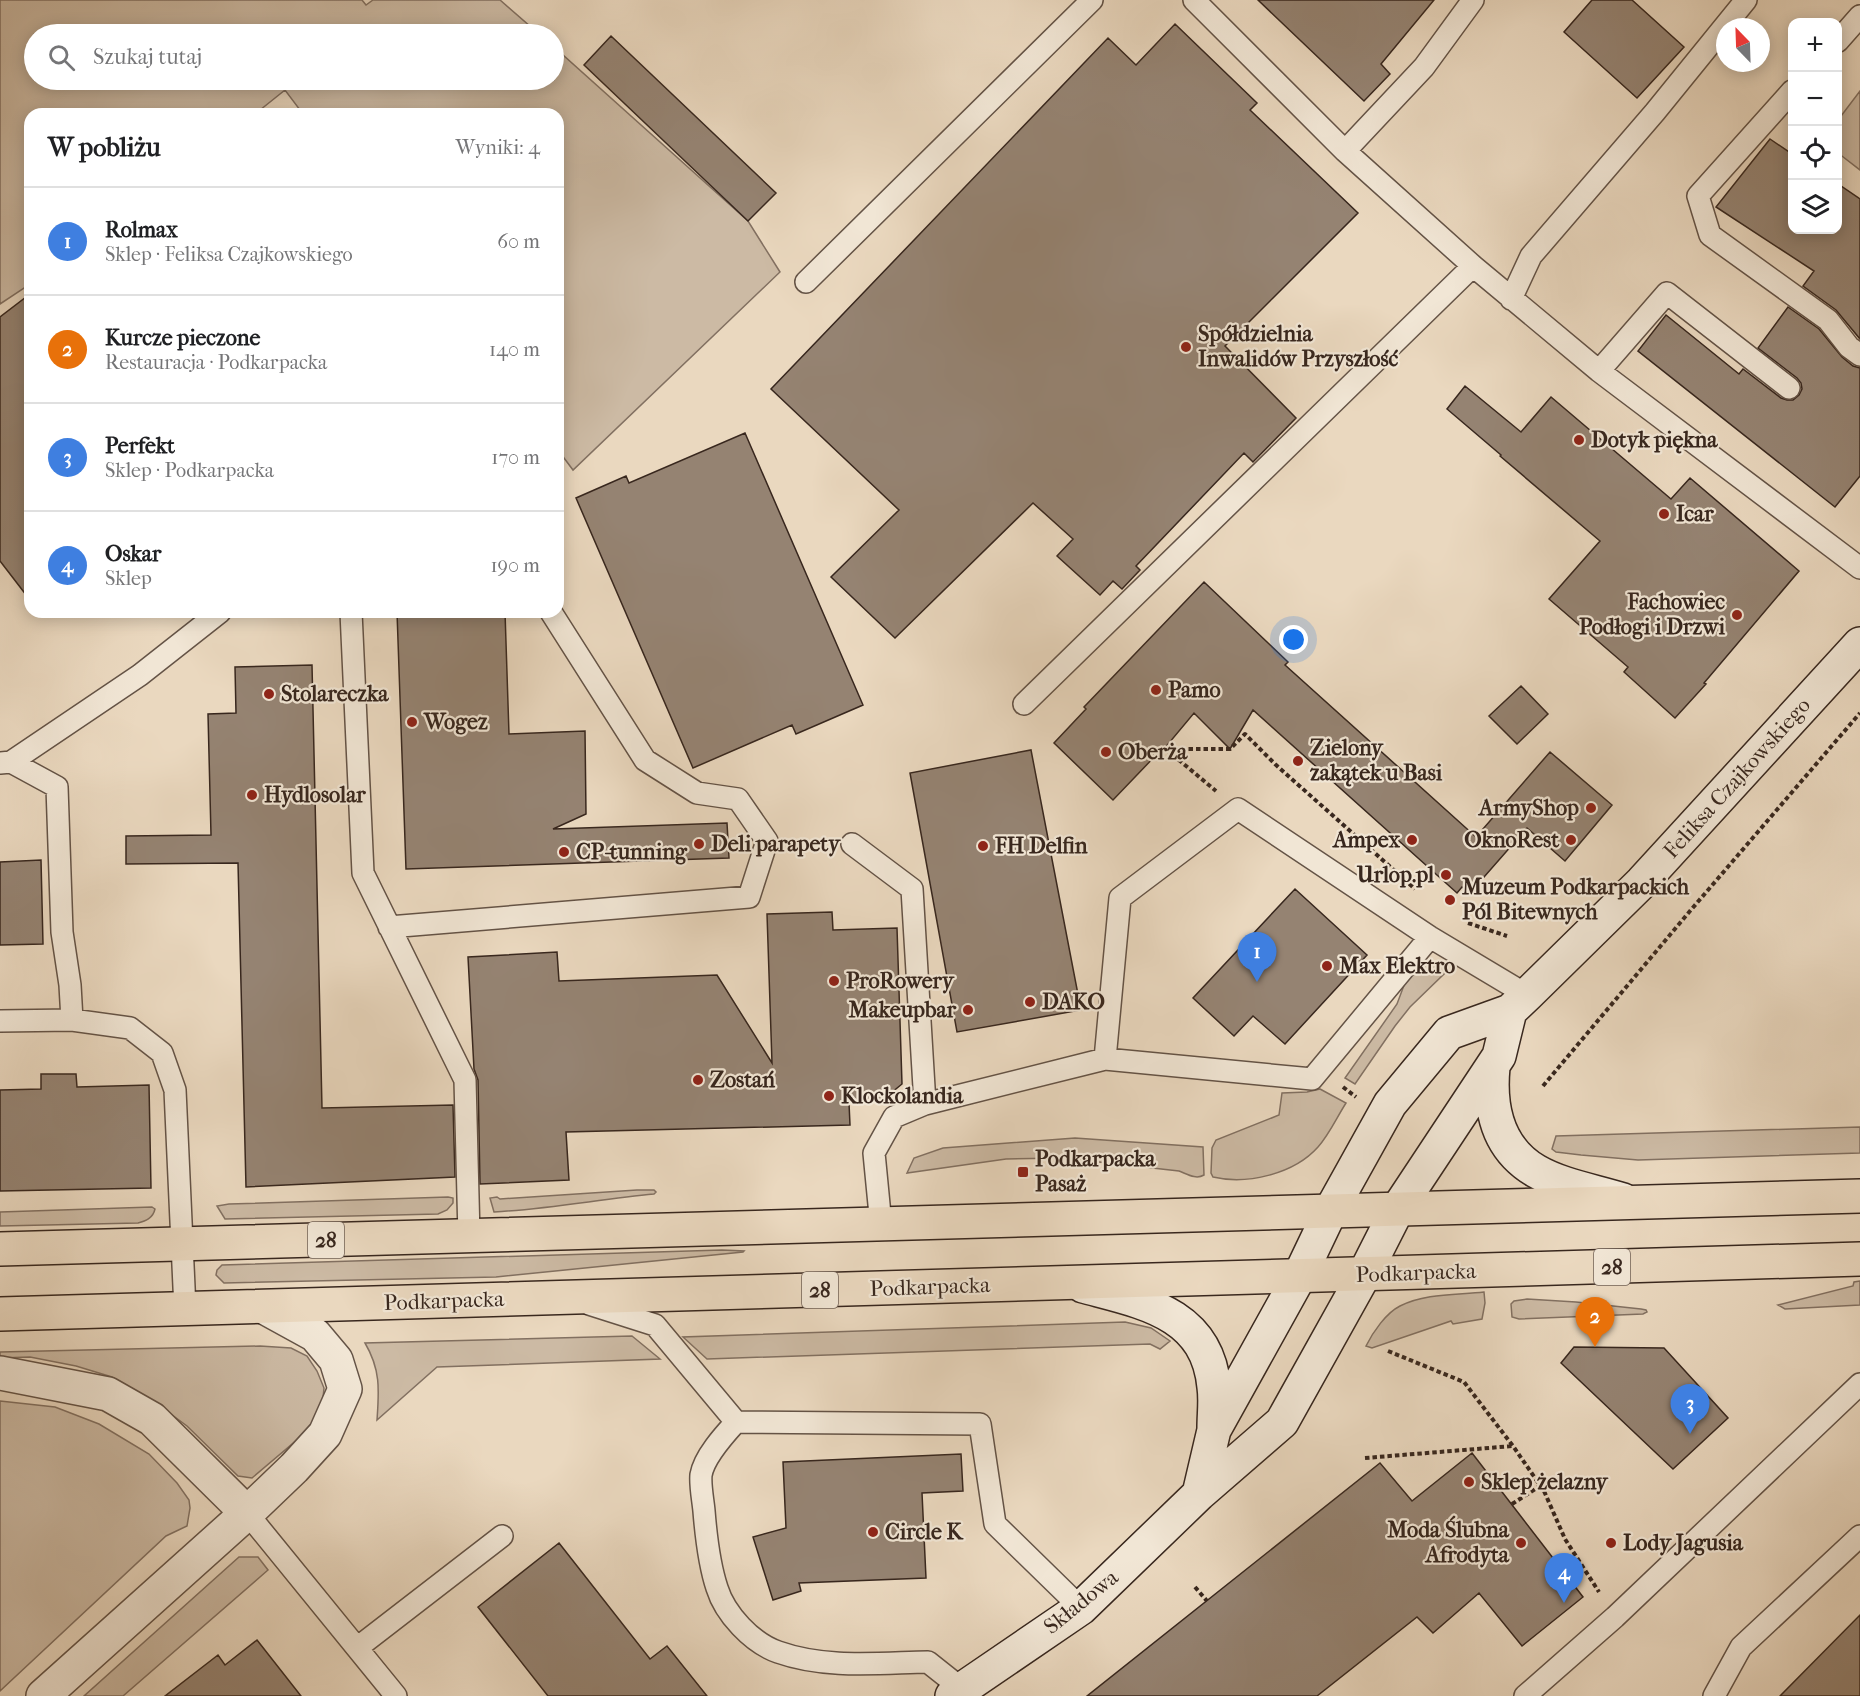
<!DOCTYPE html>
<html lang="pl">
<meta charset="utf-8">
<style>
:root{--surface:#fff;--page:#f6f6f6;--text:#202124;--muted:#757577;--line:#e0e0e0;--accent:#8f2418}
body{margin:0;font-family:"IM FELL French Canon",serif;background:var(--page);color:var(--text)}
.controls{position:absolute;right:18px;top:18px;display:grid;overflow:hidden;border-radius:12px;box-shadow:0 3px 15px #0003}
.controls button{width:54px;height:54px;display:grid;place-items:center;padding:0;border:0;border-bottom:2px solid var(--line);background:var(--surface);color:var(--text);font:30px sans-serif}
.compass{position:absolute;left:1716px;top:18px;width:54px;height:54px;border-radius:50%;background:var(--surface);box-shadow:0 3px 15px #0003;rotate:337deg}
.you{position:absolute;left:1294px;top:640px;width:21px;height:21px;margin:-15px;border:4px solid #fff;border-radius:50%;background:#1a73e8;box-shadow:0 0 0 9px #1a73e833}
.badge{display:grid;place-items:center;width:39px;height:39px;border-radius:50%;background:var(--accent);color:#fff;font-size:20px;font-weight:700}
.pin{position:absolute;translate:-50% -50px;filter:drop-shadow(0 2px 3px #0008)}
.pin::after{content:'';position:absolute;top:32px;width:21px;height:18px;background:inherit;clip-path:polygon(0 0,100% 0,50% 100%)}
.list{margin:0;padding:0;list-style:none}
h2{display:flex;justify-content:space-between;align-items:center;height:78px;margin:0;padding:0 24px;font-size:26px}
h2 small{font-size:20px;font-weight:400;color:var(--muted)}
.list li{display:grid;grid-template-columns:39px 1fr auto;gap:18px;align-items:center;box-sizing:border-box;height:108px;padding:0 24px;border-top:2px solid var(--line)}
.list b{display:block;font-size:22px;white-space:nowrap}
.list p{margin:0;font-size:20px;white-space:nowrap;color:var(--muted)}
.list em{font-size:20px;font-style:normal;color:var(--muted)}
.icon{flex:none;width:33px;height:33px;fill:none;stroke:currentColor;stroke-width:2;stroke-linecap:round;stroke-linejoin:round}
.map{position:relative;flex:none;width:1860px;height:1696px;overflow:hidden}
.search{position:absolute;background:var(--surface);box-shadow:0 3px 15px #0003;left:24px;top:24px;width:540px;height:66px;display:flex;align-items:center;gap:15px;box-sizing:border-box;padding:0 21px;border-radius:33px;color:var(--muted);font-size:22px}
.panel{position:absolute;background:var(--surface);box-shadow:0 3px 15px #0003;left:24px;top:108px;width:540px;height:510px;border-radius:18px}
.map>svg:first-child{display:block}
.green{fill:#ccbaa4;stroke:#827061;stroke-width:1.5}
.building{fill:#958372;stroke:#38271e;stroke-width:1.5}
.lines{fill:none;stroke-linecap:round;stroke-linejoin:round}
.lane-casing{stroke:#645346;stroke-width:24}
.street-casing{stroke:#645346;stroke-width:36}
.secondary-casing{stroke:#38271e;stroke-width:36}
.primary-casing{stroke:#38271e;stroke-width:36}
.path{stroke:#38271e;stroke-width:4;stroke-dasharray:4.5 3;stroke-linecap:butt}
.lane{stroke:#f1e6d5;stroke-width:21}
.street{stroke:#f1e6d5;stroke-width:33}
.secondary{stroke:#f1e6d5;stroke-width:33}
.primary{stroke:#ead8bf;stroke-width:33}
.poi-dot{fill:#8f2418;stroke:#f1e6d5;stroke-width:2}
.labels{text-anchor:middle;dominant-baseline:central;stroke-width:4.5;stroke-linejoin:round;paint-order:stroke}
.shield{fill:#f1e6d5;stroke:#706055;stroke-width:1.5}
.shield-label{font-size:21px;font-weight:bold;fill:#38271e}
.poi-label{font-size:22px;font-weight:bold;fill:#38271e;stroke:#f1e6d5;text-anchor:start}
.street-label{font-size:22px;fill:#38271e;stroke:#f1e6d5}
</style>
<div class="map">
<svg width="1860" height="1696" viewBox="0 0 1860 1696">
<rect width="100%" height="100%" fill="#ead8bf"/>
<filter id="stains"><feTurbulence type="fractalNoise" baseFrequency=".00333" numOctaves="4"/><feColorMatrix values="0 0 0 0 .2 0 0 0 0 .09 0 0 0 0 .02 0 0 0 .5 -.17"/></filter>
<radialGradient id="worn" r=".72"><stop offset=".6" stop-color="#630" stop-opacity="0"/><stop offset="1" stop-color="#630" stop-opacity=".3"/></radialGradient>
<path class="green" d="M 0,0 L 362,0 L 366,5 L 373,0 L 500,0 L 539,34 L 34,34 L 34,80 L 554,80 L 554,47 L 748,221 L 780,272 L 573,470 L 558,450 L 558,114 L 303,114 L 285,90 L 255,114 L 30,114 L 30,284 L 0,304 Z
M 1860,91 L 1860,170 L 1838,153 L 1838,120 Z
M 1429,960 L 1441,964 L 1447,969 L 1446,972 L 1410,1007 L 1395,1026 L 1355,1084 L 1345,1078 L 1397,1004 L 1406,980 L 1417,966 Z
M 1320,1089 L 1346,1103 C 1337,1117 1329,1135 1318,1147 C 1294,1174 1247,1185 1213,1177 L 1211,1173 L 1212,1148 L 1216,1140 L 1279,1115 L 1282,1093 L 1307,1092 Z
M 1860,1127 L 1860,1153 L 1638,1160 L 1581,1155 L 1556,1152 L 1552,1149 L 1556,1136 Z
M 1075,1138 L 1203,1147 L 1204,1175 C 1196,1180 1187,1174 1179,1171 L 1063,1158 L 1006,1159 L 907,1173 L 914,1158 L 943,1148 Z
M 637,1190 L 654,1190 L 656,1192 L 654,1194 C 601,1199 548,1209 494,1212 L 490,1198 L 497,1197 L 500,1199 Z
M 448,1197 L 453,1198 L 453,1203 L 447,1210 L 438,1214 L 225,1219 L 217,1206 L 229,1204 Z
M 152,1207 L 155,1209 C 153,1218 146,1221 138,1223 L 0,1226 L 0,1212 Z
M 722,1250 L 744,1251 L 743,1252 L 496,1277 L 224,1283 L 216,1275 L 217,1270 L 222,1265 Z
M 1860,1281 L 1860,1305 L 1785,1309 L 1778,1305 L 1853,1286 L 1854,1282 Z
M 1484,1292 L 1485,1303 L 1482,1319 L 1453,1324 L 1451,1321 L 1372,1348 L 1366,1346 C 1373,1332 1386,1313 1400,1306 C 1425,1293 1457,1295 1484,1292 Z
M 1527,1299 L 1576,1302 L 1641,1309 L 1646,1310 L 1647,1312 L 1643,1314 L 1519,1319 L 1512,1317 L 1511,1304 L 1514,1301 Z
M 1125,1322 L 1151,1328 L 1170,1341 L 1160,1349 L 1150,1344 L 707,1359 L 683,1337 Z
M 632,1336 L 660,1359 L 437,1367 L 377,1420 C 379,1391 381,1370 365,1343 Z
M 260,1346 L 291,1348 L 307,1356 L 317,1371 L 324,1388 L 322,1408 L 311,1428 L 252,1478 L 238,1476 L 187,1426 L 150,1399 L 112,1377 L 76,1366 L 30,1357 L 0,1358 L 0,1352 Z
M 0,1401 L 55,1407 L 99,1424 L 149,1454 L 177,1483 L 189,1500 L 190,1508 L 187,1526 L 166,1536 L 0,1691 Z
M 239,1557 L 258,1557 L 268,1570 L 123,1696 L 84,1696 Z"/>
<path class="building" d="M 1258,0 L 1434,0 L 1381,64 L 1390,74 L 1364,101 Z
M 1592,0 L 1632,0 L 1684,47 L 1637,98 L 1564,32 Z
M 1175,24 L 1257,103 L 1250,110 L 1358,213 L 1225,346 L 1296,418 L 1253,462 L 1244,453 L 1136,566 L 1140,570 L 1122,589 L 1113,581 L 1100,595 L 1057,556 L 1073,539 L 1033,503 L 895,638 L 831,577 L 899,510 L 771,389 L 1108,38 L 1136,65 Z
M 611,36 L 776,193 L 748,221 L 584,65 Z
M 1770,139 L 1792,154 L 1792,230 L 1838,230 L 1838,184 L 1860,199 L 1860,339 L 1836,310 L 1803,286 L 1814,271 L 1716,207 Z
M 30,294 L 30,600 L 0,561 L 0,317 Z
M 1788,307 L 1819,329 L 1842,357 L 1853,366 L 1860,368 L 1860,476 L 1835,507 L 1638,351 L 1666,315 L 1739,374 L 1743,369 L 1781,398 L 1787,400 L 1793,400 L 1799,395 L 1802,389 L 1801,383 L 1797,378 L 1758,348 Z
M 1465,386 L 1521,432 L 1551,397 L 1671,499 L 1690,478 L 1799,571 L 1704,683 L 1706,684 L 1675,718 L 1624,672 L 1628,667 L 1549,599 L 1600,541 L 1500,456 L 1501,455 L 1447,409 Z
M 745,433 L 863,705 L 796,734 L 792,725 L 693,768 L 576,498 L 626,476 L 629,483 Z
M 1204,582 L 1288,662 L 1285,665 L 1476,837 L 1550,752 L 1612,805 L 1565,861 L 1527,828 L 1470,893 L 1462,887 L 1457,893 L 1253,710 L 1230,749 L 1194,713 L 1159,755 L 1158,753 L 1113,800 L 1054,743 L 1086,709 L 1084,707 Z
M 397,612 L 505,612 L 509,734 L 585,731 L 586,814 L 553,829 L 727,823 L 729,858 L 406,869 Z
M 312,665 L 322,1108 L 453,1105 L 455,1177 L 246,1187 L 238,863 L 126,864 L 126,836 L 211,835 L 208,714 L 236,713 L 235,667 Z
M 1521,686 L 1548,714 L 1517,744 L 1489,716 Z
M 1031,750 L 1081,1010 L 957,1032 L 910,773 Z
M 41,860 L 43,944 L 0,945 L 0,862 Z
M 1295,889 L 1367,955 L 1285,1044 L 1253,1016 L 1234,1036 L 1193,998 Z
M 832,912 L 833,930 L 897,928 L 902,1084 L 880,1102 L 849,1103 L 850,1125 L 566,1132 L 569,1180 L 480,1184 L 478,1080 L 474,1069 L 468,957 L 557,952 L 559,981 L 717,975 L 772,1063 L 767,914 Z
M 41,1074 L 76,1074 L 77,1087 L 149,1085 L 151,1188 L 0,1191 L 0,1090 L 41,1089 Z
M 1574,1347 L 1664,1348 L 1728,1418 L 1673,1469 L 1561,1363 Z
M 1472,1453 L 1583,1597 L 1522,1646 L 1479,1593 L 1433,1633 L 1417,1617 L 1317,1696 L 1087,1696 L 1380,1463 L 1412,1501 Z
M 961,1454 L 963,1491 L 922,1493 L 926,1578 L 799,1583 L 801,1591 L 773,1600 L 753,1537 L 786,1528 L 783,1462 Z
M 559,1543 L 650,1659 L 667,1646 L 707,1696 L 548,1696 L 478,1607 Z
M 1860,1615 L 1860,1696 L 1780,1696 Z
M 257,1640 L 301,1696 L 165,1696 L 218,1655 L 225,1665 Z"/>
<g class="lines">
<g class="lane-casing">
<path id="lane" d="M 1194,0 L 1345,151 L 1424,67 L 1473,0
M 1838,41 L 1860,16
M 1792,91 L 1698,196 L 1710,235 L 1828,320 L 1849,347 L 1860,355
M 1345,151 L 1473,266
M 806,282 L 1092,0
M 1511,299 L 1531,256 L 1655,112 L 1746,0
M 1599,371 L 1667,293 L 1789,388
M 351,612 L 363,873 L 465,1080 L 469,1236
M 1024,704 L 1473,266 L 1599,371 L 1860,568
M 11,762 L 140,675 L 220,612
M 0,763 L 11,762 L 57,787 L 62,932 L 70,985 L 72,1020 L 130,1028 L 162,1053 L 175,1090 L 185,1309
M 852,844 L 912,889 L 925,1104 L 1105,1059
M 389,927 L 749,897 L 767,841 L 738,799 L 697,793 L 645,760 L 551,612
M 1430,937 L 1312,1079 L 1105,1059 L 1120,898 L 1238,809 L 1430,937 L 1527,995
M 0,1021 L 72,1020
M 881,1225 L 874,1153 L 894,1117 L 925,1104
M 589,1304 L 655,1325 L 736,1422
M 247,1513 L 396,1696
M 357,1648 L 502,1536
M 962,1689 L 928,1662 C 878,1663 826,1669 778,1652 C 752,1643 725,1614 717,1588 C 709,1564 706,1536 704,1511 C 703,1500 700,1486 701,1475 C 704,1457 724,1435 736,1422 L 980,1424 L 995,1524 L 1081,1608
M 1525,1696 L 1615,1617 L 1860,1384
M 1714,1696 L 1741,1647 L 1860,1536"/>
</g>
<g class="street-casing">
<path id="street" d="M 0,1373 L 108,1394 L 152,1419 L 247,1513
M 43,1696 L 247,1513 L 294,1468 L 325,1434 L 345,1389 L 336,1360 L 315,1335 L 264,1307"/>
</g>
<g class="secondary-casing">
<path id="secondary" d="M 1493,1067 C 1489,1108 1497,1148 1536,1171 C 1562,1186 1595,1191 1623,1200
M 1083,1286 C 1142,1302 1207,1312 1214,1387 C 1216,1400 1214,1414 1214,1428
M 1199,1494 L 1214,1430 L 1299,1277 L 1331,1210 L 1390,1104 L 1449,1033 L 1510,1011 L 1527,995 L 1642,882 L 1860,644
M 952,1696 L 1081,1608 L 1199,1494 L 1282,1422 L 1364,1275 L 1397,1210 L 1499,1056 L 1510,1011"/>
</g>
<g class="primary-casing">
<path id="primary" d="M 0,1249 L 1860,1196
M 0,1314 L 1860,1259"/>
</g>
<path class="path" d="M 1166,749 L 1230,749 L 1245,734 L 1275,764 L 1415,889
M 1167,750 L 1216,791
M 1468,923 L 1507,936
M 1543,1086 L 1690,911 L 1860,713
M 1343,1087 L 1356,1097
M 1388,1351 L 1464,1382 L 1513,1446 L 1544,1491 L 1565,1539 L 1599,1592
M 1365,1458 L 1513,1446
M 1512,1504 L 1540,1486
M 1195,1587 L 1207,1601"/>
<use href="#lane" class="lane"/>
<use href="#street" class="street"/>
<use href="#secondary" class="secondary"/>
<use href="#primary" class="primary"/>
</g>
<g class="poi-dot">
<circle cx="1186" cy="347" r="6"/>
<circle cx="1579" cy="440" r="6"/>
<circle cx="1664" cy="514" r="6"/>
<circle cx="1737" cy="615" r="6"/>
<circle cx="1156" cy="690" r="6"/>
<circle cx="269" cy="694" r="6"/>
<circle cx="412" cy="722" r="6"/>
<circle cx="1106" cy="752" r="6"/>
<circle cx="1298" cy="761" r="6"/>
<circle cx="252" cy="795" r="6"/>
<circle cx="1591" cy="808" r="6"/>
<circle cx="1412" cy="840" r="6"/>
<circle cx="1571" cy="840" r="6"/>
<circle cx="699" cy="844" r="6"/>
<circle cx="983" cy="846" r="6"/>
<circle cx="564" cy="852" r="6"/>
<circle cx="1446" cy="875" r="6"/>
<circle cx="1450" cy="900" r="6"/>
<circle cx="1327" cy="966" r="6"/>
<circle cx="834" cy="981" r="6"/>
<circle cx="1030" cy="1002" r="6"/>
<circle cx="968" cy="1010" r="6"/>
<circle cx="698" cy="1080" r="6"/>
<circle cx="829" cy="1096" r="6"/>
<rect x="1017" y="1166" width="12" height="12" rx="3"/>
<circle cx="1469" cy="1482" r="6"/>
<circle cx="873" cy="1532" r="6"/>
<circle cx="1521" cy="1543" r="6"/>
<circle cx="1611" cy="1543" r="6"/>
</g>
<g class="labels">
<g class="shield">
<rect x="308" y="1222" width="36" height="36" rx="4.5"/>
<rect x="1594" y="1249" width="36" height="36" rx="4.5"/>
<rect x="802" y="1272" width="36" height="36" rx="4.5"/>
</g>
<g class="shield-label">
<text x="326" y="1240">28</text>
<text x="1612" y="1267">28</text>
<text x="820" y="1290">28</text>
</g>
<g class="poi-label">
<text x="1198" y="334">Spółdzielnia<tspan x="1198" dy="25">Inwalidów Przyszłość</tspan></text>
<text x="1591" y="440">Dotyk piękna</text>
<text x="1676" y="514">Icar</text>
<text x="1725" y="602" text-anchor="end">Fachowiec<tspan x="1725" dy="25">Podłogi i Drzwi</tspan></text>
<text x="1168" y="690">Pamo</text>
<text x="281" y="694">Stolareczka</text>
<text x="424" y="722">Wogez</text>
<text x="1310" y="748">Zielony<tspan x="1310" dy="25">zakątek u Basi</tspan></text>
<text x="1118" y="752">Oberża</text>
<text x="264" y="795">Hydlosolar</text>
<text x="1579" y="808" text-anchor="end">ArmyShop</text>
<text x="1400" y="840" text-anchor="end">Ampex</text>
<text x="1559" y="840" text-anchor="end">OknoRest</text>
<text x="711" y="844">Deli parapety</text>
<text x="995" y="846">FH Delfin</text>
<text x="576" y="852">CP-tunning</text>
<text x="1434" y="875" text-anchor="end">Urlop.pl</text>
<text x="1462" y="887">Muzeum Podkarpackich<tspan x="1462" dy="25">Pól Bitewnych</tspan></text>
<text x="1339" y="966">Max Elektro</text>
<text x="846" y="981">ProRowery</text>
<text x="1042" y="1002">DAKO</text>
<text x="956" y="1010" text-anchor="end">Makeupbar</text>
<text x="710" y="1080">Zostań</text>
<text x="841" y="1096">Klockolandia</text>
<text x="1035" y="1159">Podkarpacka<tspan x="1035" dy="25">Pasaż</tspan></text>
<text x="1481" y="1482">Sklep żelazny</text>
<text x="1509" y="1530" text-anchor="end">Moda Ślubna<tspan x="1509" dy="25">Afrodyta</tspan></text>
<text x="885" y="1532">Circle K</text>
<text x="1623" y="1543">Lody Jagusia</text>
</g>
<g class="street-label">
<text transform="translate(1737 778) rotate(-48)">Feliksa Czajkowskiego</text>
<text transform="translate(1416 1273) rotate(-2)">Podkarpacka</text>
<text transform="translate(930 1287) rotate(-2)">Podkarpacka</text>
<text transform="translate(444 1301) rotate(-2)">Podkarpacka</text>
<text transform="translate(1081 1602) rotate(-39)">Składowa</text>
</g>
</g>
<rect width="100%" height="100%" filter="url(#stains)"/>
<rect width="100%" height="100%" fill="url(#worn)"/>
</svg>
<div class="controls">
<button>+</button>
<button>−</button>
<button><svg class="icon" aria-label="locate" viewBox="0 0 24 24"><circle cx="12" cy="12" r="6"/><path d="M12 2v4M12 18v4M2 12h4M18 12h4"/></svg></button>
<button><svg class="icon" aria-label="layers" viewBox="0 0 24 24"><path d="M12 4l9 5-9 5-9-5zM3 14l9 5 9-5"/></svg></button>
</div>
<svg class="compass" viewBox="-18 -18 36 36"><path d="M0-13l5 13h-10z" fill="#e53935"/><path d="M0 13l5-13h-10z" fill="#757577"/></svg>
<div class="you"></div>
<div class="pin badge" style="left:1257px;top:982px;background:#3f7fe0">1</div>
<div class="pin badge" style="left:1595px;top:1347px;background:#e8710a">2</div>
<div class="pin badge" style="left:1690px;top:1434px;background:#3f7fe0">3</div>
<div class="pin badge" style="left:1564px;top:1603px;background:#3f7fe0">4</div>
<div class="search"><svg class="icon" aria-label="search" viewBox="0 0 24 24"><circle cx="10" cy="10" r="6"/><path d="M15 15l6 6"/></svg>Szukaj tutaj</div>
<section class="panel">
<h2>W pobliżu<small>Wyniki: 4</small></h2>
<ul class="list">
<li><span class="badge" style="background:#3f7fe0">1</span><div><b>Rolmax</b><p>Sklep · Feliksa Czajkowskiego</p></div><em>60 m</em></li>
<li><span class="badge" style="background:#e8710a">2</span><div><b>Kurcze pieczone</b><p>Restauracja · Podkarpacka</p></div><em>140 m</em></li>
<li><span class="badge" style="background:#3f7fe0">3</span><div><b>Perfekt</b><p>Sklep · Podkarpacka</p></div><em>170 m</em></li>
<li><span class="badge" style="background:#3f7fe0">4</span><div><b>Oskar</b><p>Sklep</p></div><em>190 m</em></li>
</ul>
</section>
</div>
